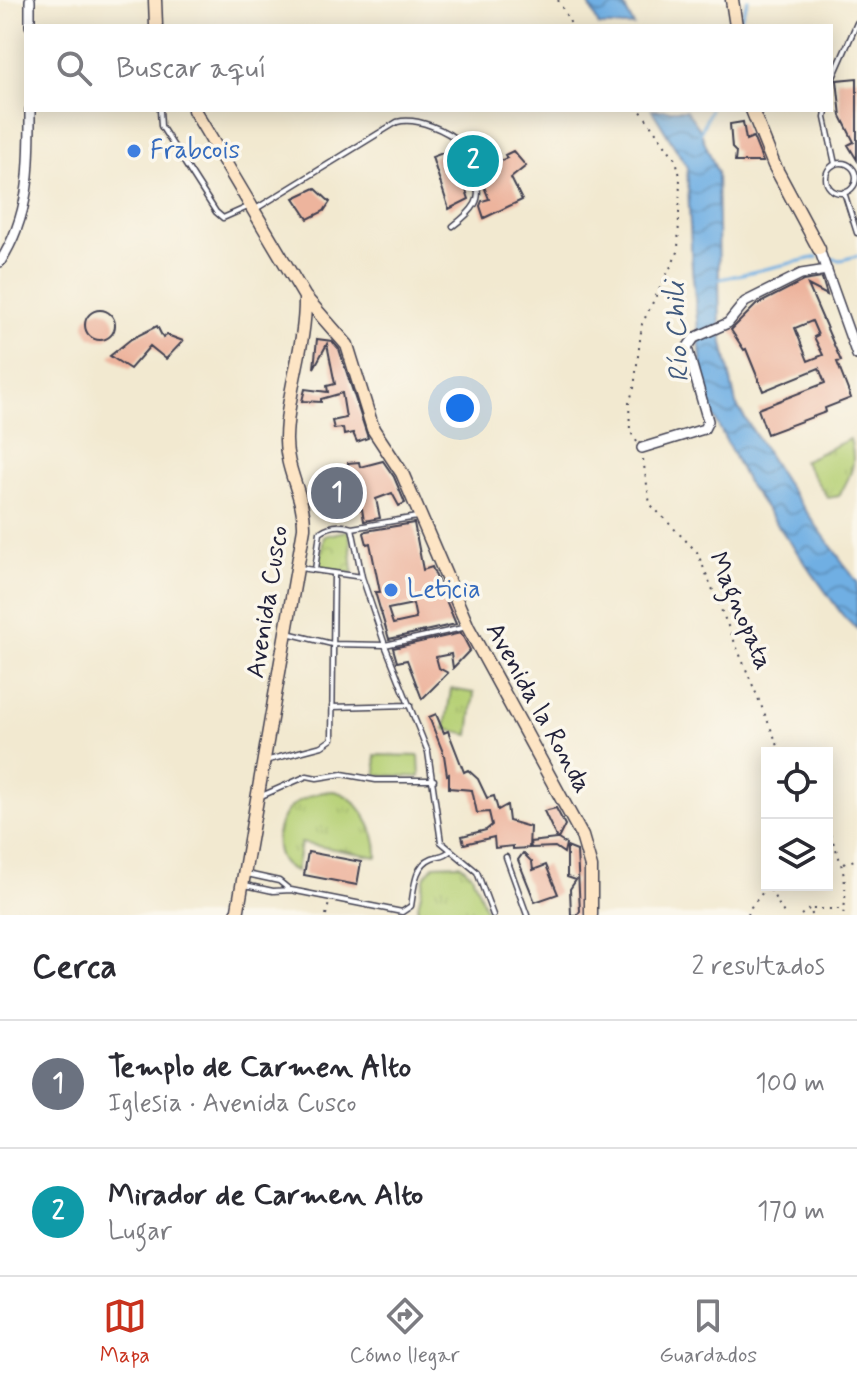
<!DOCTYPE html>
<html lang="es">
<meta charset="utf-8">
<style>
:root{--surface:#fff;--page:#f7f7f7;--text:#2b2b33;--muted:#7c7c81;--line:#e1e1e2;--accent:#c8321e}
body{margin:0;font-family:Mynerve,sans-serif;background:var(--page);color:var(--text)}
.controls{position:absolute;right:24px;bottom:24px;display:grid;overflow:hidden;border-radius:0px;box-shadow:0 4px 20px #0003}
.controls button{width:72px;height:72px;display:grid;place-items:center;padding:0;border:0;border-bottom:2px solid var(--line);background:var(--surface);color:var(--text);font:40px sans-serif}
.you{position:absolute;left:460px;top:408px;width:28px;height:28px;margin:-20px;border:6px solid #fff;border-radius:50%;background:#1a73e8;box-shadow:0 0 0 12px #1a73e833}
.badge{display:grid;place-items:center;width:52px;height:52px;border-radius:50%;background:var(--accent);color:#fff;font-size:26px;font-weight:700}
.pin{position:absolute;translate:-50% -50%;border:4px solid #fff;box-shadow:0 2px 8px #0006}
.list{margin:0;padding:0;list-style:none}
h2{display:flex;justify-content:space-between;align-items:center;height:104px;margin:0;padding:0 32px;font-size:34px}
h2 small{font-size:26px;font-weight:400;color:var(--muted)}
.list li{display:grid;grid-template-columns:52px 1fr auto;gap:24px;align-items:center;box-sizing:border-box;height:128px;padding:0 32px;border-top:2px solid var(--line)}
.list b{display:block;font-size:30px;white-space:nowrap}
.list p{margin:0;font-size:26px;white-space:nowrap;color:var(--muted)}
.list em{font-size:26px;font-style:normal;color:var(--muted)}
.icon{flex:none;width:44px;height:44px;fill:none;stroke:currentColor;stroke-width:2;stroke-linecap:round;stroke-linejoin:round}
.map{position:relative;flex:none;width:857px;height:915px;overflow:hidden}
.search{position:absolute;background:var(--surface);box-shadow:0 4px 20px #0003;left:24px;right:24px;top:24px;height:88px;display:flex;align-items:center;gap:20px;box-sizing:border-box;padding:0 28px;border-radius:0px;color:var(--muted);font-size:30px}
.sheet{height:360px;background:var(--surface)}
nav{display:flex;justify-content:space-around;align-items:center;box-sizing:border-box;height:112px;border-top:2px solid var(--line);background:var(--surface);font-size:22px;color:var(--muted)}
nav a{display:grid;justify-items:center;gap:4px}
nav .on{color:var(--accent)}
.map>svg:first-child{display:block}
.grass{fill:url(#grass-tufts);stroke:#6c7958;stroke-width:2}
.park{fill:url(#park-crowns);stroke:#6c7958;stroke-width:2}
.pitch{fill:#b6d075;stroke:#6c7958;stroke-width:2}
.water{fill:url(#water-waves);stroke:#49688f;stroke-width:2}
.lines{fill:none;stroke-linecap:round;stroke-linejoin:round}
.stream{stroke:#70afe3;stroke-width:3}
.building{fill:#edb49d;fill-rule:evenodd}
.lane-casing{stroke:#414051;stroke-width:7}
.street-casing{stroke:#414051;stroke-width:12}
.secondary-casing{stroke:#414051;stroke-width:15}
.path{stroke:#414051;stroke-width:2;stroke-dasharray:2 6;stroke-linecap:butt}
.lane{stroke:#fff;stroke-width:4}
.street{stroke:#fff;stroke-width:9}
.secondary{stroke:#fde5c5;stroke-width:12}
.shop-dot{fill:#3f7fe0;stroke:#fbf7ec;stroke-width:3}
.labels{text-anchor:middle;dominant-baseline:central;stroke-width:7;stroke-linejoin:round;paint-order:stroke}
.shop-label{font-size:26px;fill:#366cbe;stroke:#fbf7ec;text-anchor:start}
.street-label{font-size:26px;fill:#22223b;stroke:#fbf7ec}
.water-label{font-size:28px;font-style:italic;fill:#415a7e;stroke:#fbf7ec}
</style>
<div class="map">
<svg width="857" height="915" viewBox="0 0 857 915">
<defs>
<pattern id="grass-tufts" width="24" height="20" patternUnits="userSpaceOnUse" patternTransform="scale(2)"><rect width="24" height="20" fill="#b6d075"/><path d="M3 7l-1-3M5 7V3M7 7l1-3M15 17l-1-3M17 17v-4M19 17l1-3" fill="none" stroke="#9cb266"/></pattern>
<pattern id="park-crowns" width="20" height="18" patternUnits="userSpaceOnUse" patternTransform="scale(2)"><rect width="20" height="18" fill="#b6d075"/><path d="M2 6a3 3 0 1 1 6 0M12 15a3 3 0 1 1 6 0" fill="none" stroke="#9cb266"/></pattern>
<pattern id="water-waves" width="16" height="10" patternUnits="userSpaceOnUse" patternTransform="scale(2)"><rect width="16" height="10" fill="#70afe3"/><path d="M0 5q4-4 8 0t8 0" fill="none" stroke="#5c8eb9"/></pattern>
</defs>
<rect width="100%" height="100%" fill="#fbf7ec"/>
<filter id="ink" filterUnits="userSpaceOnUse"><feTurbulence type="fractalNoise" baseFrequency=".0125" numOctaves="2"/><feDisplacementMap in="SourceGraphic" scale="16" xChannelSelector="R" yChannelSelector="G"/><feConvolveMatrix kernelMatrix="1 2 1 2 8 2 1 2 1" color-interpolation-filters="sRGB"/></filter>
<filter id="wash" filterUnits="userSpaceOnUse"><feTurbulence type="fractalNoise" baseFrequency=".006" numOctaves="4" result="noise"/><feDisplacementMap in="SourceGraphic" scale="32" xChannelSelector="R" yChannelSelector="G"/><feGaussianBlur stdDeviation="1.8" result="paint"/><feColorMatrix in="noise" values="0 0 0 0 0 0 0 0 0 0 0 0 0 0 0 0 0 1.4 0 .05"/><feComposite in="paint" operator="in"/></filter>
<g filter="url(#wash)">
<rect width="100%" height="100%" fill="#f2e9d0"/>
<path class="grass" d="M 850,439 C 857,465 852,473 839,496 L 828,498 L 803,461 Z
M 451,689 L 474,693 L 469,735 L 445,729 Z
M 333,791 C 359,795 378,832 377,857 L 301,843 L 296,871 C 269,863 273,823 291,807 C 301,798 320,791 333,791 Z
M 460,864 L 472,875 L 488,915 L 416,915 L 425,876 L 434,865 Z"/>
<path class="park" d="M 349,530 L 353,571 L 351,573 L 319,569 L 324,536 Z"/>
<path class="pitch" d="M 375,755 L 419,756 L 420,777 L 377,775 Z"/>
<path class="water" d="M 587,0 L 621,0 L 634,26 L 599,26 Z
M 652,110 L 686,110 L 699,128 L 717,172 L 720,329 L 736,404 L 785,482 L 857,582 L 857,629 L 844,617 L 748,484 L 705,399 L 692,268 L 687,167 Z"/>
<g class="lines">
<path class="stream" d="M 740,19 L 748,0
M 699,136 L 710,110
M 825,258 L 841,260 L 857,256
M 716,280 L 818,257"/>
</g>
<g id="blocks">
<path class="building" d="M 857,78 L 857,160 L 848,145 L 854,142 L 841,116 L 837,80 Z
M 743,122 L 746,140 L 753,137 L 763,162 L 735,162 L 736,152 L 732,148 L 730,124 Z
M 456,148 L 466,178 L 462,179 L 469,199 L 449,209 L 432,157 Z
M 513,151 L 526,166 L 511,178 L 522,200 L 484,218 L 480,206 L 482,201 L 489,199 L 479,174 L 488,172 L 486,167 L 507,158 L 505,155 Z
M 315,188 L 330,202 L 324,211 L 308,219 L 294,198 Z
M 822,278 L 827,295 L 808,285 L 841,361 L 837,362 L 851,398 L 825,408 L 826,412 L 767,434 L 758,409 L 825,383 L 819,368 L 763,391 L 746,349 L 744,350 L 731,330 L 756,305 L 803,281 ZM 812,321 L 818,335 L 814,337 L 823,355 L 808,361 L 795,328 Z
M85 325a15 15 0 1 1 30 0a15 15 0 1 1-30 0Z
M 157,326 L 163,338 L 167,335 L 183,341 L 166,359 L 150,346 L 130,369 L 110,356 L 131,339 Z
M 317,339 L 332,341 L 339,349 L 368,438 L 357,442 L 353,433 L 344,435 L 343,428 L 334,429 L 332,421 L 346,418 L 342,393 L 321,399 L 321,402 L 302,401 L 305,389 L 328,392 L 327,386 L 335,384 L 327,344 L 314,368 Z
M 383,461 L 394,477 L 405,503 L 399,506 L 392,493 L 376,499 L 380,518 L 364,521 L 362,509 L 331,514 L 326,475 L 348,468 L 348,463 L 359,462 L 360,467 Z
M 414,523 L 423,570 L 432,567 L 456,624 L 389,639 L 375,592 L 380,592 L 370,543 L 367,544 L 364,533 L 366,531 ZM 413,604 L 416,619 L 393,624 L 388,609 Z
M 461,633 L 470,650 L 453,668 L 451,654 L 436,657 L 439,668 L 448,673 L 422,699 L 407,660 L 397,662 L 393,648 Z
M 436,714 L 444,733 L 448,731 L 464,772 L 468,770 L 478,779 L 487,798 L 494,796 L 498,810 L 507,805 L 509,821 L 530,827 L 529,848 L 513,849 L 513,846 L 495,848 L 494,837 L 464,844 L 462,836 L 486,830 L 492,825 L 489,812 L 477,813 L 472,790 L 449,788 L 449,774 L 447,775 L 444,755 L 429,717 Z
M 556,808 L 565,825 L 558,839 L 566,844 L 564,853 L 555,847 L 531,848 L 530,842 L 557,839 L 544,811 Z
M 567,847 L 577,851 L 580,911 L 577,915 L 571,915 L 570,889 L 576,880 L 567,877 Z
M 308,852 L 361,862 L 357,885 L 304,875 Z
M 523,853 L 532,862 L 533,870 L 546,865 L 558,894 L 535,902 L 518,860 Z"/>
</g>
</g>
<g filter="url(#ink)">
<use href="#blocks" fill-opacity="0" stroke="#414051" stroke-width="2"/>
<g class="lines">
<g class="lane-casing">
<path id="lane" d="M 831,82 L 857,23
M 160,110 L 161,126 L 216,212 L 223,218 L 250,206
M 826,110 L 825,118 L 835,164
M826 178a15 15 0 1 1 30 0a15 15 0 1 1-30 0Z
M 844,192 L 857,233
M 254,210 L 397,122 C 417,117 447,130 462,144 C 469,152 471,163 474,173 C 476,183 481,194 475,204 C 470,213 461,220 453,226
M 352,528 L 417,517
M 300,568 L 362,577
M 315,570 L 320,532 C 330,525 340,524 352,528 L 362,577 L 385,645 L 428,752 L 441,842 L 477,872 L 493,915
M 287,633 L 332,644 L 385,645 L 467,627
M 332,707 L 410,705
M 265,761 L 322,746 L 332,739 L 334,573
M 259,797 L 307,776 L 317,778 L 342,774 L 376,780 L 434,780
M 506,857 L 527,915
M 247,874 L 279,881 L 290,890
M 245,885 L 273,891 L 291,890 L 402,912 L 411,906 C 414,890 414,865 432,858 C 440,855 444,857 451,850"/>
</g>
<g class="street-casing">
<path id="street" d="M 30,26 L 30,0
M 819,249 L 857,355
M 0,262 C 31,214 30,165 30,110
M 642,448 L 704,429 L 708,421 L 687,348 L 694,338 L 728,323 L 745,302 L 801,274 L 827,270"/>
</g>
<g class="secondary-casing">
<path id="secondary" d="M 155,0 L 156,26
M 732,0 L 736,26
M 194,110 L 305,297 L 347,345 L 373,429 L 402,473 L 468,627 L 582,836 L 591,867 L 591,915
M 752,110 L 774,165 L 819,249
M 237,915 L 304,528 C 305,497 285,470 286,438 C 287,390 306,345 305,297"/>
</g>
<path class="path" d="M 558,0 L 572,26
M 637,442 L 630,431 L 629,403 L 634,388 L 642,324 L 678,252 L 680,176 L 676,160 L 640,110
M 643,459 L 650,504 L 697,552 L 781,753
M 827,827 C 840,859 850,879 843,915
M 844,864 L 857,859
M 326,915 L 329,903
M 748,915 L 751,907 L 768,886 L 785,915
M 801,915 L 809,909
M 812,915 L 811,909 L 843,909"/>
<use href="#lane" class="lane"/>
<use href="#street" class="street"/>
<use href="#secondary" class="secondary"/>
</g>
</g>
<g class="shop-dot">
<circle cx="134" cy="151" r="8"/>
<circle cx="391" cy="590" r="8"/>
</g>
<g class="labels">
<g class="shop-label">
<text x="150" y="151">Frabcois</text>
<text x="407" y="590">Leticia</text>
</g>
<g class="street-label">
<text transform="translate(268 602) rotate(-81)">Avenida Cusco</text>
<text transform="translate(740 611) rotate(67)">Magnopata</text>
<text transform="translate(538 708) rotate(61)">Avenida la Ronda</text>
</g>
<g class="water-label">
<text transform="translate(678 332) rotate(-93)">Río Chili</text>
</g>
</g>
</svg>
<div class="controls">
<button><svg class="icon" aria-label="locate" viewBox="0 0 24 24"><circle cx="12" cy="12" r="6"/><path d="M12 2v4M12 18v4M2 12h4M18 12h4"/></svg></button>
<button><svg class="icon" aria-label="layers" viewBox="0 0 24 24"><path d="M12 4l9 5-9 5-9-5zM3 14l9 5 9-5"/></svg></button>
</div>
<div class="you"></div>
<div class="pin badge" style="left:337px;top:493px;background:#6b7280">1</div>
<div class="pin badge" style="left:473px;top:161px;background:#0f9aa8">2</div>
<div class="search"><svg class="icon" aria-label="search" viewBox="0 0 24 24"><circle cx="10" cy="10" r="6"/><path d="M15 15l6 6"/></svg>Buscar aquí</div>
</div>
<section class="sheet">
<h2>Cerca<small>2 resultados</small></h2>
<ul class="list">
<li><span class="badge" style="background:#6b7280">1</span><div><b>Templo de Carmen Alto</b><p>Iglesia · Avenida Cusco</p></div><em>100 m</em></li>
<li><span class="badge" style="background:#0f9aa8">2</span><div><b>Mirador de Carmen Alto</b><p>Lugar</p></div><em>170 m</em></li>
</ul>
</section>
<nav>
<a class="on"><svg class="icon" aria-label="map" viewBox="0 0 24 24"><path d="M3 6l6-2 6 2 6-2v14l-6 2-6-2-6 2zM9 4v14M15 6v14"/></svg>Mapa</a>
<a><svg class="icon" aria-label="directions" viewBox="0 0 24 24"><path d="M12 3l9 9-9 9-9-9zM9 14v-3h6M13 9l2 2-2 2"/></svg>Cómo llegar</a>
<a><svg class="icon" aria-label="saved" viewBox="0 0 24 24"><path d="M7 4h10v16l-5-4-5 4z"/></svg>Guardados</a>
</nav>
